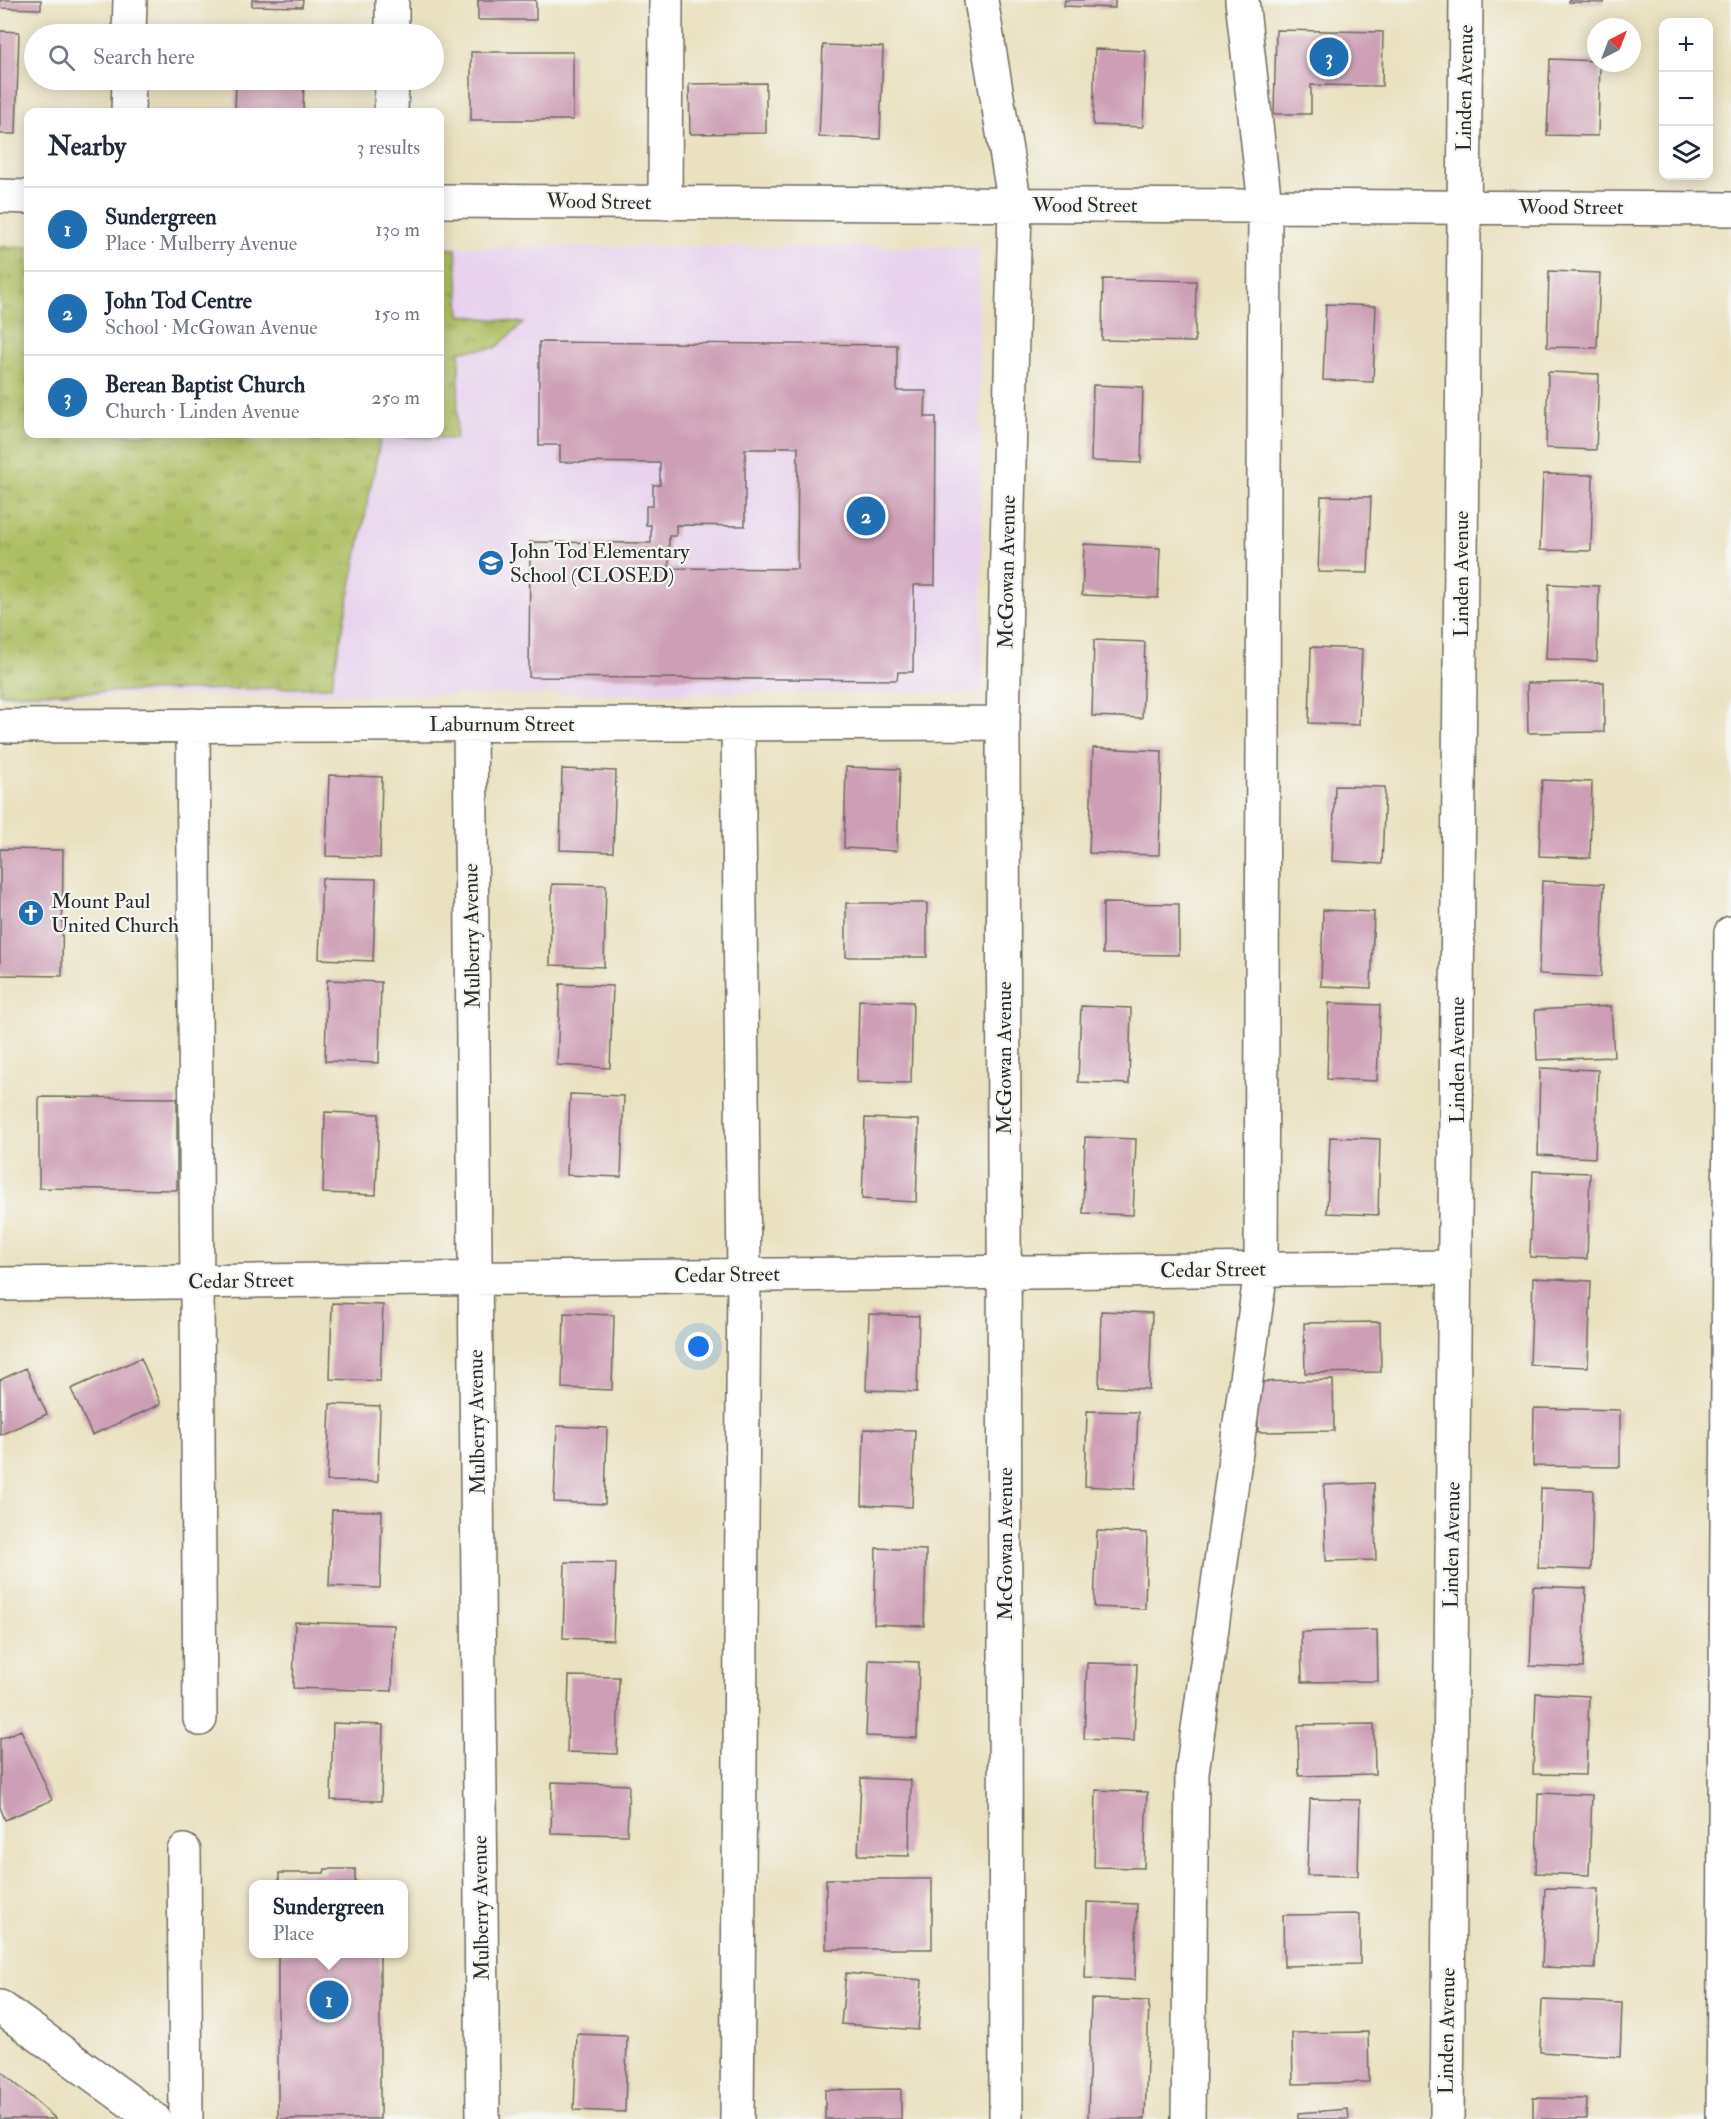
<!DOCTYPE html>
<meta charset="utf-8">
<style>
:root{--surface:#fff;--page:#f2f2f3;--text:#1f2937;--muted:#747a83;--line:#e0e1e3;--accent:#1f6fb2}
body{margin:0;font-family:"IM FELL Double Pica",serif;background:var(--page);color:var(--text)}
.controls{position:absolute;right:18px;top:18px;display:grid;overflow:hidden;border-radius:12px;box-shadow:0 3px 15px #0003}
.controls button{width:54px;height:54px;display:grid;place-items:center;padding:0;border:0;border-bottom:2px solid var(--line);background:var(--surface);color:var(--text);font:30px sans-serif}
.compass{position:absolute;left:1587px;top:18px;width:54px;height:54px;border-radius:50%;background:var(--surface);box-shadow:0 3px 15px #0003;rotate:42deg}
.you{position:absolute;left:699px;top:1347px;width:21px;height:21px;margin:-15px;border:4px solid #fff;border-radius:50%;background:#1a73e8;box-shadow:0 0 0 9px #1a73e833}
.badge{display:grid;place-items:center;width:39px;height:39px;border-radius:50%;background:var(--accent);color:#fff;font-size:20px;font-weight:700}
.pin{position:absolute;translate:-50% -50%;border:3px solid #fff;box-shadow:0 2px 6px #0006}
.popup{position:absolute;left:249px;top:1880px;width:159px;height:78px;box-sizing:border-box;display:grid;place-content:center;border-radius:12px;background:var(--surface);filter:drop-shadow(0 2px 4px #0005);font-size:20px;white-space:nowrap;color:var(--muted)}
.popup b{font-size:22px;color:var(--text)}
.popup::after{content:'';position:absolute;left:50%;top:100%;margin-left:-12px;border:12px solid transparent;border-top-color:var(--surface)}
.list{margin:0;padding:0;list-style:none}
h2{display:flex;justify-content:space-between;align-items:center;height:78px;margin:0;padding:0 24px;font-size:26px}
h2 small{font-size:20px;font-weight:400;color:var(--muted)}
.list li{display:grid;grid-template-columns:39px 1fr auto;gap:18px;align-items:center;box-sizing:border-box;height:84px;padding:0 24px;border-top:2px solid var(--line)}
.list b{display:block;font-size:22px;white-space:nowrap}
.list p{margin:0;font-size:20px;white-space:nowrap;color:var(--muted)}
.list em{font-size:20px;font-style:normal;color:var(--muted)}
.icon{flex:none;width:33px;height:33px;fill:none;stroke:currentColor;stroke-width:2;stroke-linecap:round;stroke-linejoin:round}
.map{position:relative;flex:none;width:1731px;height:2119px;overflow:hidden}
.search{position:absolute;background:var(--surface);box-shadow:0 3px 15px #0003;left:24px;top:24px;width:420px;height:66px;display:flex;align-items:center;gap:15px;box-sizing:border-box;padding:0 21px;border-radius:33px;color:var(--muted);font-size:22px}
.panel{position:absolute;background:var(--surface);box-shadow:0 3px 15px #0003;left:24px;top:108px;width:420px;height:330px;border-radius:12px}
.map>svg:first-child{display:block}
.built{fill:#e8d2ee}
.park{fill:url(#park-tufts);stroke:#6c7547;stroke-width:1.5}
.building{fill:#cd9eb5;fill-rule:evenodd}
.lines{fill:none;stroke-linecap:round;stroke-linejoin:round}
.minor-casing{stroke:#6e6b5f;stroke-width:36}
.minor{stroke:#fff;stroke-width:33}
.labels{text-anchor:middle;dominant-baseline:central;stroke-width:4.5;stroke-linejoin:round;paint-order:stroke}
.street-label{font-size:21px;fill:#2b2b2b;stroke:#f6f6f2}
.poi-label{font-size:21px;fill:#2b2b2b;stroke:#f6f6f2;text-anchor:start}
</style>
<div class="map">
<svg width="1731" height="2119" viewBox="0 0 1731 2119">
<defs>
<pattern id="park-tufts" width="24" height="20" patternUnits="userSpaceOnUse" patternTransform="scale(1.5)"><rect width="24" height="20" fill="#aebf63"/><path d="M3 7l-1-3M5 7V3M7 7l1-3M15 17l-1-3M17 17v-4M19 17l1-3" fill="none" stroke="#8e9b52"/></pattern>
</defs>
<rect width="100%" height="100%" fill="#f6f6f2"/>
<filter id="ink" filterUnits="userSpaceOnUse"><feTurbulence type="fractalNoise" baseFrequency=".0167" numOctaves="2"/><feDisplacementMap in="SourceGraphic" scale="12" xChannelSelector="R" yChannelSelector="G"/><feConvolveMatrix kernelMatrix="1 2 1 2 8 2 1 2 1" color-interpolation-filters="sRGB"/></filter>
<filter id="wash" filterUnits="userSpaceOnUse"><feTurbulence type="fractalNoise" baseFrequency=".008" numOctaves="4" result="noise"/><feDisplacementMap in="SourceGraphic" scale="24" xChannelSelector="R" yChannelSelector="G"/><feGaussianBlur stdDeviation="1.35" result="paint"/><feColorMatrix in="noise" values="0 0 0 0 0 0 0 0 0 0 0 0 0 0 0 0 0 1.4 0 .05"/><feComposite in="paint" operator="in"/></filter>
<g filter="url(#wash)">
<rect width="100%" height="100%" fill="#eae1c0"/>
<path class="built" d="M 0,247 L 28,247 L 28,434 L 440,434 L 440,247 L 979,247 L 983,693 L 0,696 Z"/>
<path class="park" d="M 0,247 L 28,247 L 28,434 L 440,434 L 440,249 L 456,249 L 460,315 L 524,323 L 495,348 L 460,351 L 456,439 L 381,436 L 331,687 L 0,694 Z"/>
<g id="blocks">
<path class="building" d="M 0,0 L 41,0 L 41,9 L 0,8 Z
M 252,0 L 303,0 L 302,7 L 252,6 Z
M 478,0 L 536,0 L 536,20 L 478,20 Z
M 1065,0 L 1115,0 L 1115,8 L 1064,6 Z
M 1569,0 L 1604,0 L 1604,3 L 1569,2 Z
M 1276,30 L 1383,32 L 1382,86 L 1311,85 L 1311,114 L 1274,114 Z
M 0,31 L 19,32 L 16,134 L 0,134 Z
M 823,45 L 883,47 L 880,139 L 819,137 Z
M 1095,49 L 1146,51 L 1143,127 L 1093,125 Z
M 471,52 L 573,52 L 573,120 L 471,120 Z
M 1550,59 L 1596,61 L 1596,63 L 1600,63 L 1598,136 L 1547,135 Z
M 236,80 L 304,80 L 303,112 L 235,112 Z
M 766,83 L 766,133 L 690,134 L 689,84 Z
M 1549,271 L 1600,273 L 1597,348 L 1547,347 Z
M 1103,279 L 1196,281 L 1195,342 L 1102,340 Z
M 1326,304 L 1376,306 L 1373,382 L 1323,380 Z
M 539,342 L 897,345 L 897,391 L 926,391 L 925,417 L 936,417 L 935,585 L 914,585 L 913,672 L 898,672 L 897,680 L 529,677 L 530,542 L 651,543 L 651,525 L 646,525 L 646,506 L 653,506 L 653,485 L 660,485 L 660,463 L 560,462 L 560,445 L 539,445 ZM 776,447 L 798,447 L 797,569 L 669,568 L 669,536 L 676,536 L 676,525 L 745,526 L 745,449 L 776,449 Z
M 1548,372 L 1599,374 L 1596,450 L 1546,448 Z
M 1093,385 L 1143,387 L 1141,463 L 1091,461 Z
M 1543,474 L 1593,475 L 1591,551 L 1540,550 Z
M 1321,496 L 1371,497 L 1368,573 L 1318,572 Z
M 1084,544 L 1160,548 L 1158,598 L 1082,595 Z
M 1549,584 L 1599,586 L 1597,661 L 1546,659 Z
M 1094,640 L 1145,642 L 1142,718 L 1092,716 Z
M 1311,647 L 1362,649 L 1359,725 L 1309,723 Z
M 1604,682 L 1604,732 L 1528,733 L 1527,683 Z
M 1093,748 L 1162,751 L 1159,855 L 1089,853 Z
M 846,767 L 900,769 L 897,851 L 844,848 Z
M 562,769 L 616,771 L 613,852 L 560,850 Z
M 329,775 L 382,777 L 380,858 L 326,856 Z
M 1542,780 L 1592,782 L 1590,858 L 1539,856 Z
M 1335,786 L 1385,787 L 1382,864 L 1332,861 Z
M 0,849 L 63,850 L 62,976 L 0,975 Z
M 322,878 L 376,879 L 373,961 L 319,959 Z
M 1542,881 L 1604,884 L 1601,977 L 1539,974 Z
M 552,884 L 606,885 L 604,967 L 550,965 Z
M 846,903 L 927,903 L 927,957 L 846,957 Z
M 1103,903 L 1179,904 L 1179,955 L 1103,954 Z
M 1323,910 L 1374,912 L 1371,988 L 1321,986 Z
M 327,980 L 381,982 L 379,1063 L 325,1061 Z
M 560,984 L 613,986 L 610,1068 L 557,1065 Z
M 859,1000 L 913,1002 L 911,1083 L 857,1082 Z
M 1329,1003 L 1380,1005 L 1377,1081 L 1327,1079 Z
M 1081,1006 L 1131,1008 L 1129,1084 L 1078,1082 Z
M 1611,1006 L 1614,1057 L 1537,1060 L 1535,1010 Z
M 1540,1068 L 1598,1070 L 1595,1158 L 1538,1155 Z
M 570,1094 L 624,1096 L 621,1177 L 567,1175 Z
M 39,1097 L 177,1098 L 177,1190 L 39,1188 Z
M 325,1112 L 379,1114 L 376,1195 L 323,1193 Z
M 865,1118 L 919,1120 L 916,1202 L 862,1199 Z
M 1085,1137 L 1136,1139 L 1133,1215 L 1083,1213 Z
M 1330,1137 L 1380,1139 L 1378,1215 L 1327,1213 Z
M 1533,1171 L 1590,1173 L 1587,1259 L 1530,1257 Z
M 1533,1278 L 1591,1281 L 1588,1367 L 1530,1365 Z
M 332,1303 L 383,1305 L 380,1381 L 330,1379 Z
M 1101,1311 L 1152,1313 L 1149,1389 L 1099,1387 Z
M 564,1313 L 614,1315 L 612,1390 L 562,1388 Z
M 869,1314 L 919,1316 L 917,1392 L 866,1390 Z
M 1380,1322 L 1381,1372 L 1305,1373 L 1304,1323 Z
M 141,1358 L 161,1404 L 92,1435 L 71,1389 Z
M 26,1368 L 47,1414 L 0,1435 L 0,1380 Z
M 1333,1380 L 1334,1431 L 1258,1432 L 1257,1382 Z
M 330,1404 L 380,1406 L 378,1482 L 327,1481 Z
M 1534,1408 L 1620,1410 L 1620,1467 L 1533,1466 Z
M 1087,1411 L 1138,1412 L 1135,1489 L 1085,1486 Z
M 557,1426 L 607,1428 L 605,1504 L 554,1502 Z
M 864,1429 L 915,1430 L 912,1507 L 862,1505 Z
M 1374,1483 L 1376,1560 L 1326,1561 L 1324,1485 Z
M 1541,1488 L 1593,1490 L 1591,1570 L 1538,1568 Z
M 332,1510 L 382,1511 L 380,1588 L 329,1586 Z
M 1097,1531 L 1147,1533 L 1145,1609 L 1094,1607 Z
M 876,1548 L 926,1550 L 924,1626 L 874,1624 Z
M 565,1562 L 616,1563 L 613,1640 L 563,1638 Z
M 1533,1586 L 1586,1588 L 1583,1668 L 1530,1666 Z
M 295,1622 L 394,1625 L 392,1691 L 293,1688 Z
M 1377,1630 L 1378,1681 L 1302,1682 L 1301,1632 Z
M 869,1660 L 919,1662 L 917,1738 L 866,1736 Z
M 1087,1663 L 1137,1664 L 1134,1741 L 1084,1739 Z
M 569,1676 L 619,1677 L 617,1754 L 567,1752 Z
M 1536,1693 L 1589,1696 L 1586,1775 L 1533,1774 Z
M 333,1723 L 383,1725 L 381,1801 L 331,1800 Z
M 1374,1724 L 1375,1774 L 1299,1776 L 1298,1725 Z
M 21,1730 L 52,1800 L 5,1820 L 0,1807 L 0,1739 Z
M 861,1778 L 911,1780 L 909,1856 L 858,1855 Z
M 552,1782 L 629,1785 L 627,1835 L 551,1833 Z
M 1096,1790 L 1147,1792 L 1144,1868 L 1094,1867 Z
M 1538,1793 L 1592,1795 L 1589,1875 L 1536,1873 Z
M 1310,1799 L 1360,1800 L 1358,1876 L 1307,1875 Z
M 325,1869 L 355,1869 L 355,1882 L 381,1882 L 381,1884 L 279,1884 L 279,1873 L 324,1873 Z
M 826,1879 L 932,1879 L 932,1949 L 826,1949 Z
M 1545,1888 L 1598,1889 L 1595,1969 L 1542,1967 Z
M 1087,1902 L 1137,1904 L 1135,1980 L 1085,1978 Z
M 1360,1914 L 1360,1964 L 1284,1966 L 1283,1915 Z
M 278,1954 L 380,1954 L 380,2119 L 278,2119 Z
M 846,1973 L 922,1980 L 918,2030 L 841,2024 Z
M 1091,1999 L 1149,2001 L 1145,2119 L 1088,2119 Z
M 1542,2000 L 1622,2003 L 1620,2057 L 1540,2052 Z
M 1368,2032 L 1369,2082 L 1293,2084 L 1292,2033 Z
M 577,2034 L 627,2036 L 625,2112 L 574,2110 Z
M 0,2070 L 56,2119 L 0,2119 Z
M 901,2089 L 901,2119 L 825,2119 L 825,2090 Z
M 1533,2098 L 1587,2099 L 1586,2119 L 1533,2119 Z
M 1348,2109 L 1349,2119 L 1298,2119 L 1298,2113 Z"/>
</g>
</g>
<g filter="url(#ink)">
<use href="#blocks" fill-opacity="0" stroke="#6e6b5f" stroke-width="1.5"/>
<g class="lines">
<g class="minor-casing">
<path id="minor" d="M 981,0 L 1015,205 L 1003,723 L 1006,2119
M 129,34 L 130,0
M 392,34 L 392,0
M 128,112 L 129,80
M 391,112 L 392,80
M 0,196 L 28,197
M 440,201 L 1731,209
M 665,203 L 666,0
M 470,724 L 483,2119
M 193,725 L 200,1719
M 0,726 L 1003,723
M 0,1284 L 1455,1267
M 184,1851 L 186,2119
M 0,2007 L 154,2119
M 737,2119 L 744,1275 L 738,724
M 1188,2119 L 1192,1773 L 1261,1270 L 1265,205 L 1242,0
M 1447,2119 L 1466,0
M 1723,2119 L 1731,933"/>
</g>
<use href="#minor" class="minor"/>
</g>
</g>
<defs>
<g id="school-disc" transform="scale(1.35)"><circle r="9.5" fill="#1f6fb2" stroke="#f6f6f2"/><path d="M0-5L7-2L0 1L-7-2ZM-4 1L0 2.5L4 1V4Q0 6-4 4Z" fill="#fff"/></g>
<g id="church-disc" transform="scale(1.35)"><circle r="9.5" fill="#1f6fb2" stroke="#f6f6f2"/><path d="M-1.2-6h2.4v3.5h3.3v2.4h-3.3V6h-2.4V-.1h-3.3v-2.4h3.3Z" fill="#fff"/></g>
</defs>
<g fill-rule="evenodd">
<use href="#school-disc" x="491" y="563"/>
<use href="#church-disc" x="31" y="913"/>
</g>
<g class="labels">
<g class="street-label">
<text transform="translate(1465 88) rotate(-89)">Linden Avenue</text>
<text transform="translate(599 202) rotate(1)">Wood Street</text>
<text x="1085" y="205">Wood Street</text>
<text x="1571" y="207">Wood Street</text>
<text transform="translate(1007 572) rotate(-89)">McGowan Avenue</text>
<text transform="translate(1461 574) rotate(-90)">Linden Avenue</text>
<text x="502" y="724">Laburnum Street</text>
<text transform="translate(472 936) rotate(-91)">Mulberry Avenue</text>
<text transform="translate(1004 1058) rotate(-90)">McGowan Avenue</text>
<text transform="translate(1457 1060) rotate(-90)">Linden Avenue</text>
<text transform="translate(1213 1270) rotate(-1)">Cedar Street</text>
<text transform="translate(727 1275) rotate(-1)">Cedar Street</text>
<text transform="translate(241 1281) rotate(-1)">Cedar Street</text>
<text transform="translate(477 1422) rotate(-91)">Mulberry Avenue</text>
<text transform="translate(1005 1544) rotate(-90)">McGowan Avenue</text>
<text transform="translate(1452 1545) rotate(-89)">Linden Avenue</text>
<text transform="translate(481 1908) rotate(-91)">Mulberry Avenue</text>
<text transform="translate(1447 2031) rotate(-89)">Linden Avenue</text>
</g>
<g class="poi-label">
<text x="510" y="551">John Tod Elementary<tspan x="510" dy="24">School (CLOSED)</tspan></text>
<text x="51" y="901">Mount Paul<tspan x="51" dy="24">United Church</tspan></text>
</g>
</g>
</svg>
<div class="controls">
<button>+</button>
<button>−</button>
<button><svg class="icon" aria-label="layers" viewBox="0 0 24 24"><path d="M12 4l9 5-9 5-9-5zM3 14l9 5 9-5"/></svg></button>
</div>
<svg class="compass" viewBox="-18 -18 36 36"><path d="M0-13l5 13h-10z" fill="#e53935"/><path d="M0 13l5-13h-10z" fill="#747a83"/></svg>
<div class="you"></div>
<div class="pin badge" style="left:329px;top:2000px">1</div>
<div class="popup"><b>Sundergreen</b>Place</div>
<div class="pin badge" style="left:866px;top:516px">2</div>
<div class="pin badge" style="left:1329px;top:57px">3</div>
<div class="search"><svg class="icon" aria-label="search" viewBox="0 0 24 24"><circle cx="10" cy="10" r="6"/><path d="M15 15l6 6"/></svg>Search here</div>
<section class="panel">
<h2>Nearby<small>3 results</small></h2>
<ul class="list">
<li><span class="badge">1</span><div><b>Sundergreen</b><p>Place · Mulberry Avenue</p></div><em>130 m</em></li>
<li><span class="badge">2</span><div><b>John Tod Centre</b><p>School · McGowan Avenue</p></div><em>150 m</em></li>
<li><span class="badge">3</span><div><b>Berean Baptist Church</b><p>Church · Linden Avenue</p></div><em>250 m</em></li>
</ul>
</section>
</div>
